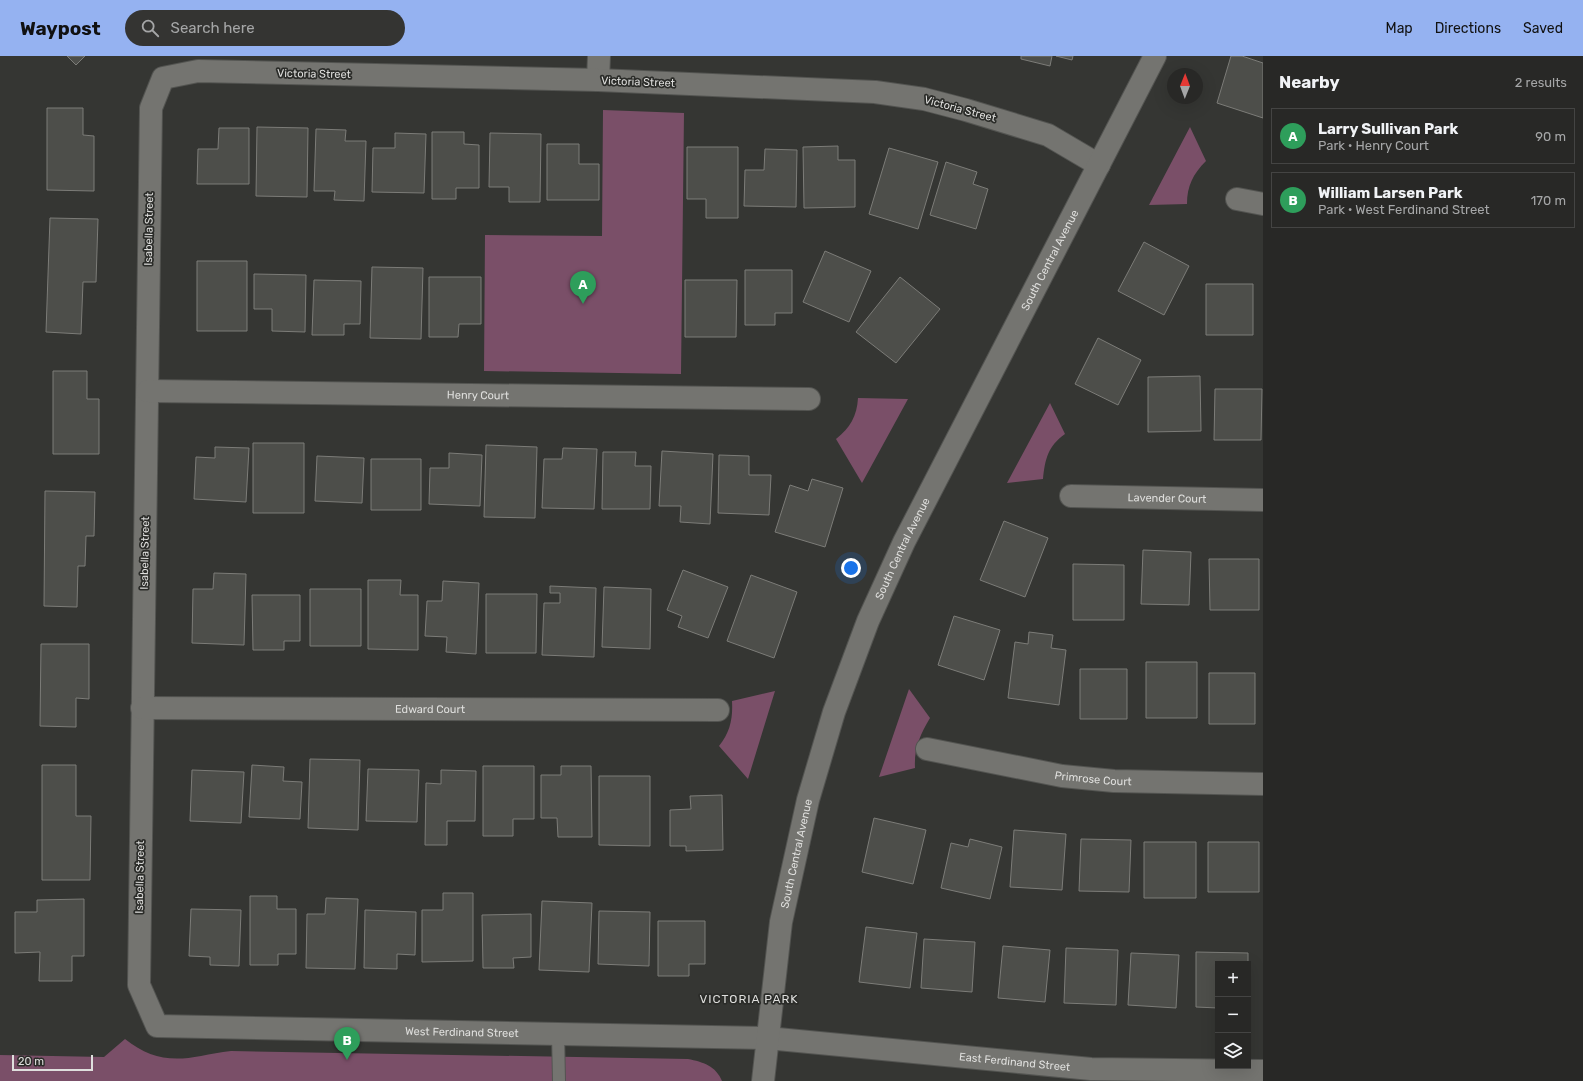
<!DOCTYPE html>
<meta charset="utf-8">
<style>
:root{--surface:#282826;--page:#343432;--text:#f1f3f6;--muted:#a5a6a7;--line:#444443;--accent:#95b2f1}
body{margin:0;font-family:Rubik,sans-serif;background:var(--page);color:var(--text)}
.controls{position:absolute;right:12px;bottom:12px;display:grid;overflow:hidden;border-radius:0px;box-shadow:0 4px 16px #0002}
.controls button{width:36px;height:36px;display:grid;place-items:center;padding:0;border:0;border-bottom:1px solid var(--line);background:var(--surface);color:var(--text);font:20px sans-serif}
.compass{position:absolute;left:1167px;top:12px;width:36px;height:36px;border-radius:50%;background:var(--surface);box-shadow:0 4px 16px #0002;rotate:1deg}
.scale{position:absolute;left:12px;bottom:10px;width:81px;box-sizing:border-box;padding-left:4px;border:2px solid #dfdfdd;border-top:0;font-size:11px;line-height:14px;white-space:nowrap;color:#dfdfdd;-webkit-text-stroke:3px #2b2c29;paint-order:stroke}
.you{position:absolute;left:851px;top:512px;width:14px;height:14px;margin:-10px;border:3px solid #fff;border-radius:50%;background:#1a73e8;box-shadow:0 0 0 6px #1a73e833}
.badge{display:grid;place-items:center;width:26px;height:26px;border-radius:50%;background:var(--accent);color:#fff;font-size:13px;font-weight:700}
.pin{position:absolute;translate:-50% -33px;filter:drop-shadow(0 1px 2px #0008)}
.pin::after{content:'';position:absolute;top:21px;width:14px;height:12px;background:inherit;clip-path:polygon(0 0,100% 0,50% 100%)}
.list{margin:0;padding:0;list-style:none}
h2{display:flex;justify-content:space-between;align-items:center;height:52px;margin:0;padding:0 16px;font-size:17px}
h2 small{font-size:13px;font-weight:400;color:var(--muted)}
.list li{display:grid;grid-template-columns:26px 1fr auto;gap:12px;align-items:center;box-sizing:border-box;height:56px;margin:0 8px 8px;padding:0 8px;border:1px solid var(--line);border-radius:0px}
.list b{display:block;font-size:15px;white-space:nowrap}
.list p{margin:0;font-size:13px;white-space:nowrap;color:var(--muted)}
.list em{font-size:13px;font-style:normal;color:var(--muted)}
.icon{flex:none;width:22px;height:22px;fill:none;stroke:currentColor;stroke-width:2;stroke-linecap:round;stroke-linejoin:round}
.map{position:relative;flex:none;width:1263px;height:1025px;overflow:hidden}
header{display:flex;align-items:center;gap:24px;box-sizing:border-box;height:56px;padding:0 20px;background:var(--accent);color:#111}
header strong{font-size:19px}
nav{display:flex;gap:22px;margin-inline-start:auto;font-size:14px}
.search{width:280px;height:36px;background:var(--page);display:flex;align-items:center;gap:10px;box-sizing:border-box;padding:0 14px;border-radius:22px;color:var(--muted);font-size:15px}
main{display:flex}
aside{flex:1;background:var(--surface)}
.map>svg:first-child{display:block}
.green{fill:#7a4f68}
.building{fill:#4d4e4a;stroke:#7c7c78}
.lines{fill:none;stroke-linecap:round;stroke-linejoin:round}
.lane-casing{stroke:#535451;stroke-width:14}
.street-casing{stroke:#535451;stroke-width:24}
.secondary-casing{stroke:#535451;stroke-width:24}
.lane{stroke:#747470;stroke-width:12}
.street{stroke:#747470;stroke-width:22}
.secondary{stroke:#747470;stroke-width:22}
.labels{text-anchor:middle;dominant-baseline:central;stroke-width:3.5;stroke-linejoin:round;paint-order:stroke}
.street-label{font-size:11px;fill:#dfdfdd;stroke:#2b2c29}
.neighbourhood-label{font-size:12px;letter-spacing:1px;fill:#dfdfdd;stroke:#2b2c29}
</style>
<header>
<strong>Waypost</strong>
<div class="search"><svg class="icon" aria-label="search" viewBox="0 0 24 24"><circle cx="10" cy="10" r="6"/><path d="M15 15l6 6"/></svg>Search here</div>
<nav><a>Map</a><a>Directions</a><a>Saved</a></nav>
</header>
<main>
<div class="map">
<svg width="1263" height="1025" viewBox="0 0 1263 1025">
<rect width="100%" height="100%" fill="#353633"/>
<path class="green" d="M 603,54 L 684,57 L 681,318 L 484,315 L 485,179 L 602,180 Z
M 1190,71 L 1206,105 C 1193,118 1187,130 1187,148 L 1149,149 Z
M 858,342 L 908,343 L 862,427 L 836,383 C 850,372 857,360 858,342 Z
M 1050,347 L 1065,378 C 1048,390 1045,403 1043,423 L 1007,427 Z
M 909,633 L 930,662 C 920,679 914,692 915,712 L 879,721 Z
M 775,635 L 748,723 L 719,690 C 730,676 733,663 732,645 Z
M 125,983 C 149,1002 170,1006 201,1000 C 211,998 220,996 231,995 L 688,1003 C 703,1006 716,1010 722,1025 L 0,1025 L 0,999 L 104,1001 Z"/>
<path class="building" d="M 67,0 L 85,0 L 76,9 Z
M 1021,0 L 1052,0 L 1050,10 L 1021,3 Z
M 1056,0 L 1073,0 L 1072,4 Z
M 1231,0 L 1242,0 L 1263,7 L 1263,62 L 1217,47 Z
M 47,52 L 83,52 L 83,79 L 94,80 L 94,135 L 47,134 Z
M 257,71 L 308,72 L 307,141 L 256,140 Z
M 219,72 L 249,72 L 249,128 L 197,128 L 198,93 L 218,93 Z
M 316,73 L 346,74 L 345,85 L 366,85 L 364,145 L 334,144 L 335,135 L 314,135 Z
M 432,76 L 464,76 L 464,88 L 479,89 L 479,132 L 456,132 L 456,143 L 432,143 Z
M 395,77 L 426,78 L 424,137 L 372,136 L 373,92 L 395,92 Z
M 490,77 L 541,78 L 540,146 L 509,146 L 509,131 L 489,131 Z
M 547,88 L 579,88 L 579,108 L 599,108 L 599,144 L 547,144 Z
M 838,90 L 838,104 L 855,104 L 855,151 L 804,152 L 803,91 Z
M 687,91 L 738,91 L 738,162 L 706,162 L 706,143 L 687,143 Z
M 889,92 L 938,106 L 918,173 L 869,158 Z
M 765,93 L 797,94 L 796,151 L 744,150 L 745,114 L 764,114 Z
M 946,106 L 977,116 L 973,128 L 988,133 L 976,173 L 930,159 Z
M 50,162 L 98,163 L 96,226 L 83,226 L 81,278 L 46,276 Z
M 1144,186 L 1189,210 L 1164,259 L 1118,235 Z
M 825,195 L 871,215 L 849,266 L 803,246 Z
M 197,205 L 247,205 L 247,275 L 197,275 Z
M 372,211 L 423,212 L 421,283 L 370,282 Z
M 745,214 L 792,214 L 792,257 L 775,257 L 775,269 L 745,269 Z
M 254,218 L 306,219 L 305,276 L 272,275 L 272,253 L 254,253 Z
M 429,221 L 481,221 L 481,268 L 459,268 L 458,281 L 429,281 Z
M 900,221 L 940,253 L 896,307 L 856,276 Z
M 314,224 L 361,225 L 360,268 L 344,268 L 344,279 L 312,279 Z
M 685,224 L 737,224 L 736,281 L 685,281 Z
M 1206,228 L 1253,228 L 1253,279 L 1206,279 Z
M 1098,282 L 1141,304 L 1118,349 L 1075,328 Z
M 53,315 L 87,315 L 87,343 L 99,343 L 99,398 L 53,398 Z
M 1200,320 L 1201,375 L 1148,376 L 1148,321 Z
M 1215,333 L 1262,333 L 1261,384 L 1214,384 Z
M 253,387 L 304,387 L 304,457 L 253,457 Z
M 486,389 L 537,391 L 535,462 L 484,461 Z
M 215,391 L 249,392 L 246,446 L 194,443 L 196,401 L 215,402 Z
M 563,392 L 597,393 L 594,453 L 542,452 L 544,403 L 562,403 Z
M 662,395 L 713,398 L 710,468 L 680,466 L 681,450 L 659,450 Z
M 603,396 L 636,396 L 635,410 L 651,410 L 650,453 L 602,453 Z
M 449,397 L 482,399 L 480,450 L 429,448 L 430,412 L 449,412 Z
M 719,399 L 749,400 L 749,419 L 771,419 L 769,459 L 718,457 Z
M 317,400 L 364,402 L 362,447 L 315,445 Z
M 371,403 L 421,403 L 421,454 L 371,454 Z
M 812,423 L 843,432 L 825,491 L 775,476 L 790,429 L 808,435 Z
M 45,435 L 95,436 L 94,480 L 86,480 L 85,510 L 78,510 L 77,551 L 44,550 Z
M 1004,465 L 1048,482 L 1025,541 L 980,524 Z
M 1143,494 L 1191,496 L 1189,549 L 1141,548 Z
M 1209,503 L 1259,503 L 1259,554 L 1210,554 Z
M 1073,508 L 1124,509 L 1124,564 L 1073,564 Z
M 683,514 L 728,531 L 708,582 L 678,571 L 682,560 L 667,554 Z
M 214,517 L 246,518 L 244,589 L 192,587 L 193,533 L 213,533 Z
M 751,519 L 797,536 L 774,602 L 727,585 Z
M 368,524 L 401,524 L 400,539 L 418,539 L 418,594 L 368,593 Z
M 443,525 L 479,527 L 476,598 L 446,596 L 447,581 L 425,580 L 427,545 L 442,545 Z
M 550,530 L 596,532 L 594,601 L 542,599 L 544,547 L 560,547 L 560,537 L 550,537 Z
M 604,531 L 651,533 L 650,593 L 602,591 Z
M 310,533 L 361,533 L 361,590 L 310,590 Z
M 486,538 L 537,538 L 536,597 L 486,597 Z
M 252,539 L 300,539 L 300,585 L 284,585 L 284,594 L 253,594 Z
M 954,560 L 1000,574 L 984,624 L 938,609 Z
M 1029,576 L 1053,579 L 1051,592 L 1066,594 L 1059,649 L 1008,642 L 1015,586 L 1028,588 Z
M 41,588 L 89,588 L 89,643 L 76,642 L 76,671 L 40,670 Z
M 1146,606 L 1197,606 L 1197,662 L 1146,662 Z
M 1080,613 L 1127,613 L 1127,663 L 1080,663 Z
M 1209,617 L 1255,617 L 1255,668 L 1209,668 Z
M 310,703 L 360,704 L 358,774 L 308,772 Z
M 42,709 L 76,709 L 76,760 L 91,760 L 90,824 L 42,824 Z
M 252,709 L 284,711 L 283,725 L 302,726 L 300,763 L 249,761 Z
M 483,710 L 534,710 L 534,763 L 513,763 L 513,780 L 483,780 Z
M 561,710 L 591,710 L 592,781 L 558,781 L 557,762 L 541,762 L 541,719 L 561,719 Z
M 368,713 L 419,714 L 417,766 L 366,765 Z
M 192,714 L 244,716 L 241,767 L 190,765 Z
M 441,714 L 476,715 L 475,765 L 447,765 L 447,789 L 425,789 L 426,727 L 441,728 Z
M 599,720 L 650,720 L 650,790 L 599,789 Z
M 722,739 L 723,794 L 686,795 L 686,790 L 670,790 L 670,754 L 691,753 L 690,740 Z
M 874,762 L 926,774 L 913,828 L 862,816 Z
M 1014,774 L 1066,778 L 1062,834 L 1010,831 Z
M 970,783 L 1002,791 L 990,843 L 941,832 L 951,787 L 968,791 Z
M 1081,783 L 1131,784 L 1129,836 L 1079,835 Z
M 1144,786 L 1196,786 L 1196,842 L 1144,842 Z
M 1208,786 L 1259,786 L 1259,836 L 1208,836 Z
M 443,837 L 473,837 L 473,905 L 422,906 L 422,854 L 443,854 Z
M 250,840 L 277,840 L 277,853 L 296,853 L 296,898 L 278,898 L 278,909 L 250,909 Z
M 326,842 L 358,843 L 355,913 L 306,912 L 307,858 L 325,858 Z
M 84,843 L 84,900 L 72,900 L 72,925 L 39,925 L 40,896 L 15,897 L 15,856 L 37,856 L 37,844 Z
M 542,845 L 592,847 L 589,916 L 539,914 Z
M 191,853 L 241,854 L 239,910 L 210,909 L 210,901 L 189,900 Z
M 365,854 L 416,856 L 415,899 L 397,898 L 397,913 L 364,912 Z
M 599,855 L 650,856 L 649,910 L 598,908 Z
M 531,858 L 531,901 L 513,902 L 514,912 L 483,912 L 482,859 Z
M 658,865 L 705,865 L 705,908 L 689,908 L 689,920 L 658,920 Z
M 866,871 L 917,877 L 910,932 L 859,926 Z
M 924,883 L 975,886 L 972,936 L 921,932 Z
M 1003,890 L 1050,894 L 1045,946 L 998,942 Z
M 1066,892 L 1118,894 L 1116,949 L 1064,947 Z
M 1196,896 L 1248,897 L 1248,915 L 1248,908 L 1218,908 L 1218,952 L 1196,951 Z
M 1131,897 L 1179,899 L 1176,952 L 1128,949 Z"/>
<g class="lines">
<g class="lane-casing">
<path id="lane" d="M 558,977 L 559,1025"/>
</g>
<g class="street-casing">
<g id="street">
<path d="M 598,24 L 599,0"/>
<path id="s1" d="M 1099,109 L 1048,79 L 966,54 L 924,43 L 875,36 L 598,24 L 198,15 L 163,22 L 151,52 L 139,929 L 157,970 L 767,982 L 1091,1013 L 1263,1015"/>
<path d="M 1237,143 L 1263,148"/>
<path id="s2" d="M 148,335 L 809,343"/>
<path id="s3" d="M 1071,440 L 1263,444"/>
<path id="s4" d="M 142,652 L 718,654"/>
<path id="s5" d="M 927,693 L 1062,720 L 1114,725 L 1263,728"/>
</g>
</g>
<g class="secondary-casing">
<g id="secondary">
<path id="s6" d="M 763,1025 L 781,866 L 808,744 L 834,656 L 868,565 L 904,486 L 1155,0"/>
</g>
</g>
<use href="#lane" class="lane"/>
<use href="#street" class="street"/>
<use href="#secondary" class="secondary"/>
</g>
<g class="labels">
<g class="street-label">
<text transform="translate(314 18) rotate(1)">Victoria Street</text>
<text transform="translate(638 26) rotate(2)">Victoria Street</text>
<text transform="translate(960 53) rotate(15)">Victoria Street</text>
<text transform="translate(149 173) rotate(-89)">Isabella Street</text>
<text stroke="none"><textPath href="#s6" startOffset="878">South Central Avenue</textPath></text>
<text stroke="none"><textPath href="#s2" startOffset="330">Henry Court</textPath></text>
<text stroke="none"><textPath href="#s3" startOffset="96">Lavender Court</textPath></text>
<text stroke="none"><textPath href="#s6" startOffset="554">South Central Avenue</textPath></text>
<text transform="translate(145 497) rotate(-89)">Isabella Street</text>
<text stroke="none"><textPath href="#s4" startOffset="288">Edward Court</textPath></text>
<text stroke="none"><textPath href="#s5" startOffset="169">Primrose Court</textPath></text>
<text stroke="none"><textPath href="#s6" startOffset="230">South Central Avenue</textPath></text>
<text transform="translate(140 821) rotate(-89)">Isabella Street</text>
<text stroke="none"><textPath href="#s1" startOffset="2210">West Ferdinand Street</textPath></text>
<text stroke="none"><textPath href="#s1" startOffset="2764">East Ferdinand Street</textPath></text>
</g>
<g class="neighbourhood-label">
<text x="749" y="943">VICTORIA PARK</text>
</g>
</g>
</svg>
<div class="controls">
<button>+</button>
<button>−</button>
<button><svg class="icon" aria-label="layers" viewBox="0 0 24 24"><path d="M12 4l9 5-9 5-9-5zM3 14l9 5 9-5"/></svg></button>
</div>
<svg class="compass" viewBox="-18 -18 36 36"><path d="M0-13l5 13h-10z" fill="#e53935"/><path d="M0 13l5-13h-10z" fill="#a5a6a7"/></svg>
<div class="scale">20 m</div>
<div class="you"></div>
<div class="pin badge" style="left:583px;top:248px;background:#2e9e5b">A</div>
<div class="pin badge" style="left:347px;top:1004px;background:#2e9e5b">B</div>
</div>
<aside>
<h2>Nearby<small>2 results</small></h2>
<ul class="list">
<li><span class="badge" style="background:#2e9e5b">A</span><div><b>Larry Sullivan Park</b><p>Park · Henry Court</p></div><em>90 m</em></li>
<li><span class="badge" style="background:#2e9e5b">B</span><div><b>William Larsen Park</b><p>Park · West Ferdinand Street</p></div><em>170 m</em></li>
</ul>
</aside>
</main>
